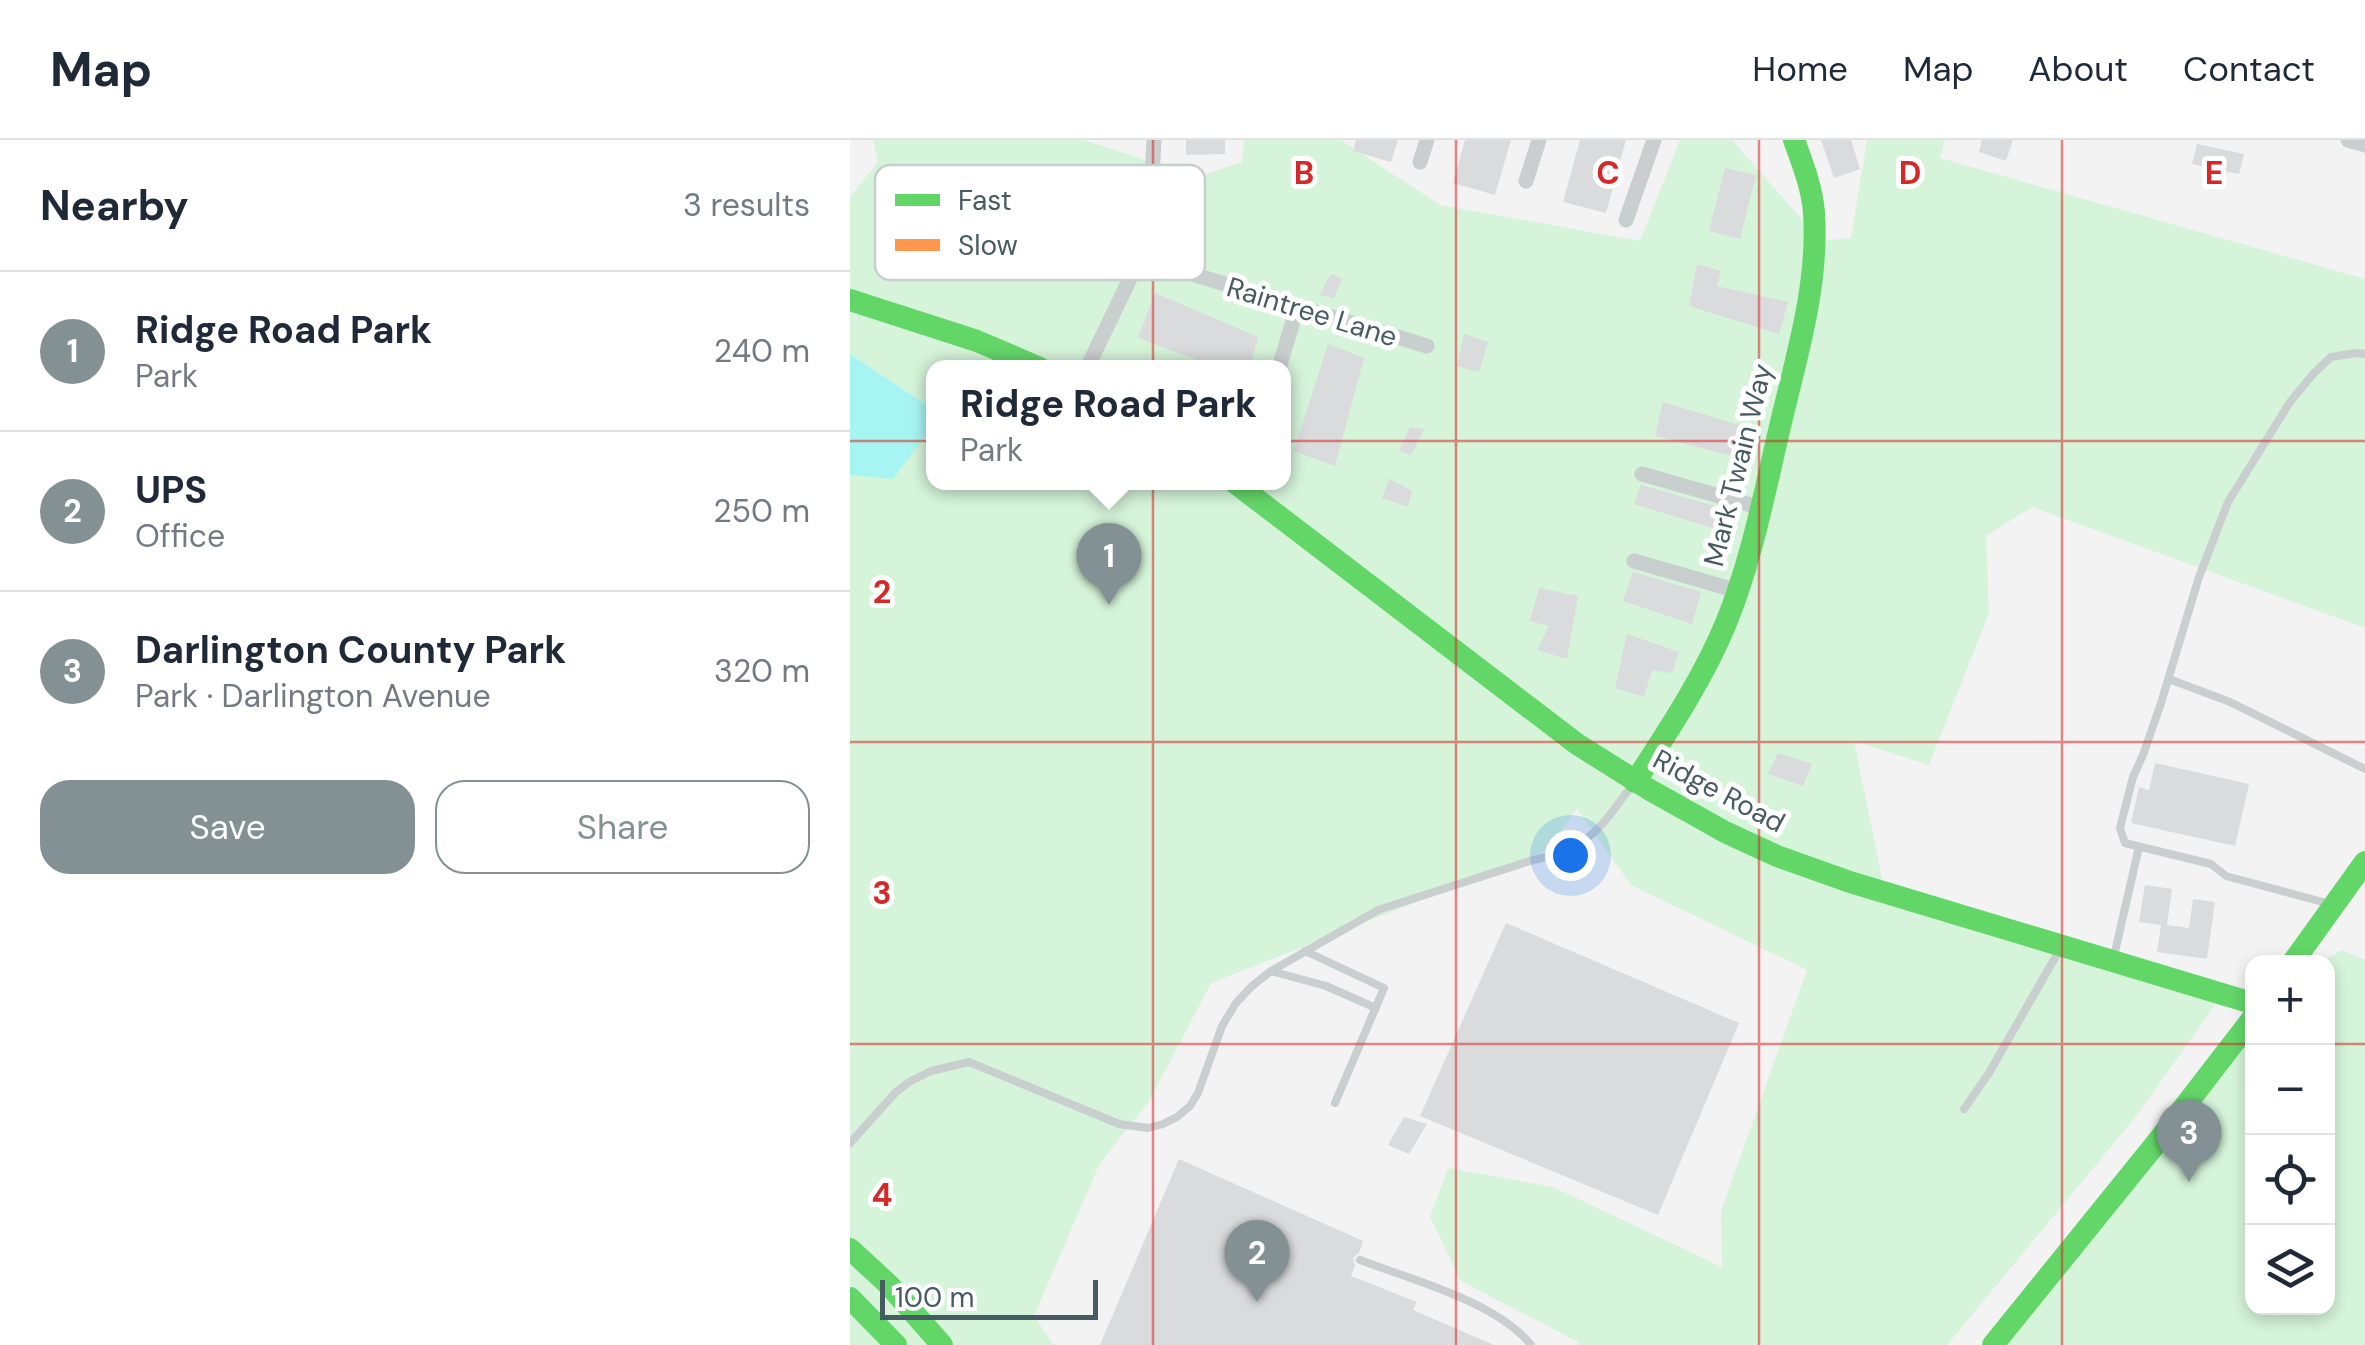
<!DOCTYPE html>
<meta charset="utf-8">
<style>
:root{--surface:#fff;--page:#f2f2f3;--text:#1f2937;--muted:#747a83;--line:#e0e1e3;--accent:#839195}
body{margin:0;font-family:"DM Sans",sans-serif;background:var(--page);color:var(--text)}
.controls{position:absolute;right:30px;bottom:30px;display:grid;overflow:hidden;border-radius:20px;box-shadow:0 5px 15px #0003}
.controls button{width:90px;height:90px;display:grid;place-items:center;padding:0;border:0;border-bottom:2px solid var(--line);background:var(--surface);color:var(--text);font:50px sans-serif}
.scale{position:absolute;left:30px;bottom:25px;width:218px;box-sizing:border-box;padding-left:10px;border:5px solid #475c62;border-top:0;font-size:28px;line-height:35px;white-space:nowrap;color:#475c62;-webkit-text-stroke:8px #fff;paint-order:stroke}
.you{position:absolute;left:720px;top:715px;width:35px;height:35px;margin:-25px;border:8px solid #fff;border-radius:50%;background:#1a73e8;box-shadow:0 0 0 15px #1a73e833}
.badge{display:grid;place-items:center;width:65px;height:65px;border-radius:50%;background:var(--accent);color:#fff;font-size:32px;font-weight:700}
.pin{position:absolute;translate:-50% -82px;filter:drop-shadow(0 2px 5px #0008)}
.pin::after{content:'';position:absolute;top:52px;width:35px;height:30px;background:inherit;clip-path:polygon(0 0,100% 0,50% 100%)}
.popup{position:absolute;left:76px;top:220px;width:365px;height:130px;box-sizing:border-box;display:grid;place-content:center;border-radius:20px;background:var(--surface);filter:drop-shadow(0 2px 8px #0005);font-size:32px;white-space:nowrap;color:var(--muted)}
.popup b{font-size:38px;color:var(--text)}
.popup::after{content:'';position:absolute;left:50%;top:100%;margin-left:-20px;border:20px solid transparent;border-top-color:var(--surface)}
.list{margin:0;padding:0;list-style:none}
h2{display:flex;justify-content:space-between;align-items:center;height:130px;margin:0;padding:0 40px;font-size:42px}
h2 small{font-size:32px;font-weight:400;color:var(--muted)}
.list li{display:grid;grid-template-columns:65px 1fr auto;gap:30px;align-items:center;box-sizing:border-box;height:160px;padding:0 40px;border-top:2px solid var(--line)}
.list b{display:block;font-size:38px;white-space:nowrap}
.list p{margin:0;font-size:32px;white-space:nowrap;color:var(--muted)}
.list em{font-size:32px;font-style:normal;color:var(--muted)}
.actions{display:flex;gap:20px;padding:30px 40px}
.actions a{flex:1;padding:22px 0;border:2px solid var(--accent);border-radius:30px;text-align:center;font-size:35px;color:var(--accent)}
.actions .main{background:var(--accent);color:#fff}
.icon{flex:none;width:55px;height:55px;fill:none;stroke:currentColor;stroke-width:2;stroke-linecap:round;stroke-linejoin:round}
.map{position:relative;flex:none;width:1515px;height:1205px;overflow:hidden}
header{display:flex;align-items:center;gap:60px;box-sizing:border-box;height:140px;padding:0 50px;background:var(--surface);border-bottom:2px solid var(--line)}
header strong{font-size:48px}
nav{display:flex;gap:55px;margin-inline-start:auto;font-size:35px}
main{display:flex}
aside{flex:1;background:var(--surface)}
.map>svg:first-child{display:block}
.green{fill:#d5f4d9;fill-rule:evenodd}
.water{fill:#a7f5f2}
.building{fill:#dadbdc}
.lines{fill:none;stroke-linecap:round;stroke-linejoin:round}
.lane{stroke:#c9cecf;stroke-width:8}
.street{stroke:#c9cecf;stroke-width:15}
.fast{stroke:#63d668;stroke-width:22}
.grid{fill:none;stroke:#d62828;stroke-width:2.5;stroke-opacity:0.55}
.labels{text-anchor:middle;dominant-baseline:central;stroke-width:10;stroke-linejoin:round;paint-order:stroke}
.street-label{font-size:28px;fill:#475c62;stroke:#fff}
.key{fill:#fff;stroke:#c8ced0;stroke-width:2.5}
.key-label{font-size:28px;fill:#475c62}
.grid-label{font-size:32px;text-anchor:middle;font-weight:bold;fill:#d62828;stroke:#fff;stroke-width:10;stroke-linejoin:round;paint-order:stroke}
</style>
<header>
<strong>Map</strong>
<nav><a>Home</a><a>Map</a><a>About</a><a>Contact</a></nav>
</header>
<main>
<aside>
<h2>Nearby<small>3 results</small></h2>
<ul class="list">
<li><span class="badge">1</span><div><b>Ridge Road Park</b><p>Park</p></div><em>240 m</em></li>
<li><span class="badge">2</span><div><b>UPS</b><p>Office</p></div><em>250 m</em></li>
<li><span class="badge">3</span><div><b>Darlington County Park</b><p>Park · Darlington Avenue</p></div><em>320 m</em></li>
</ul>
<div class="actions"><a class="main">Save</a><a>Share</a></div>
</aside>
<div class="map">
<svg width="1515" height="1205" viewBox="0 0 1515 1205">
<rect width="100%" height="100%" fill="#f3f3f3"/>
<path class="green" d="M 23,0 L 234,0 L 348,37 L 392,22 L 394,0 L 491,0 L 590,65 L 790,101 L 830,0 L 882,0 L 971,101 L 1001,98 L 1017,0 L 1095,0 L 1090,18 L 1515,139 L 1515,488 L 1182,367 L 1136,396 L 1139,473 L 1079,625 L 1004,601 L 1034,748 L 1370,858 L 1288,974 L 1097,1205 L 729,1205 L 728,1202 L 611,1141 L 580,1077 L 598,1028 L 703,1047 L 872,1127 L 871,1071 L 957,830 L 781,745 L 727,669 L 696,711 L 361,843 L 300,960 L 249,1025 L 184,1176 L 204,1205 L 0,1205 L 0,57 L 28,22 ZM 84,228 L 434,228 L 434,342 L 84,342 Z
M 1491,810 L 1515,820 L 1515,1205 L 1143,1205 L 1402,879 L 1402,1168 L 1478,1168 L 1478,822 L 1443,822 L 1451,812 L 1472,822 Z"/>
<path class="water" d="M 0,214 L 84,270 L 84,284 L 43,339 L 0,335 Z"/>
<path class="building" d="M 336,0 L 375,0 L 375,14 L 336,15 Z
M 506,0 L 548,0 L 541,22 L 503,11 Z
M 615,0 L 661,0 L 645,55 L 603,43 Z
M 730,0 L 776,0 L 756,73 L 713,62 Z
M 971,0 L 1001,0 L 1010,29 L 984,38 Z
M 1132,0 L 1163,0 L 1156,21 L 1129,12 Z
M 1347,4 L 1394,14 L 1389,34 L 1342,24 Z
M 875,28 L 906,35 L 890,99 L 859,91 Z
M 847,124 L 871,131 L 867,146 L 938,162 L 929,194 L 839,166 Z
M 481,134 L 492,138 L 484,158 L 469,155 Z
M 305,153 L 408,197 L 400,228 L 369,228 L 288,198 Z
M 614,194 L 638,202 L 629,232 L 607,226 Z
M 478,204 L 514,218 L 485,326 L 444,311 Z
M 813,262 L 908,291 L 898,320 L 805,296 Z
M 560,287 L 574,289 L 561,315 L 549,311 Z
M 539,339 L 562,351 L 558,367 L 532,358 Z
M 791,345 L 889,373 L 885,395 L 784,364 Z
M 783,432 L 851,452 L 842,484 L 773,461 Z
M 689,448 L 728,456 L 717,519 L 687,510 L 699,486 L 680,481 Z
M 777,494 L 829,512 L 822,533 L 802,530 L 794,557 L 765,548 Z
M 928,613 L 962,624 L 953,646 L 918,634 Z
M 1305,623 L 1399,644 L 1385,706 L 1281,683 L 1289,647 L 1299,650 Z
M 1295,745 L 1322,749 L 1317,785 L 1339,788 L 1343,759 L 1365,762 L 1357,819 L 1307,812 L 1311,785 L 1289,782 Z
M 656,783 L 889,883 L 808,1075 L 570,976 Z
M 554,977 L 577,984 L 559,1014 L 538,1005 Z
M 329,1019 L 513,1101 L 509,1113 L 503,1118 L 505,1125 L 501,1136 L 567,1162 L 563,1170 L 644,1205 L 250,1205 Z"/>
<g class="lines">
<path class="lane" d="M 1319,539 L 1380,562 L 1515,629
M 1480,764 L 1376,736 L 1361,724 L 1275,703 L 1270,688 L 1283,637 L 1293,615 L 1311,563 L 1349,437 L 1378,362 L 1440,262 L 1464,233 L 1481,217 L 1506,213 L 1515,214
M 455,811 L 534,848 L 485,963
M 1264,816 L 1289,707
M 421,831 L 476,846 L 526,868
M 1114,969 L 1139,933 L 1210,809
M 0,1003 L 46,952 L 59,942 L 81,931 L 119,922 L 269,984 L 298,988 L 313,984 L 327,977 L 340,966 L 348,953 L 372,886 L 386,863 L 402,846 L 421,831 L 528,770 L 683,720 C 739,708 750,689 782,645
M 510,1120 C 560,1139 647,1162 681,1205"/>
<path class="street" d="M 1498,0 L 1515,5
M 570,22 L 577,0
M 676,41 L 689,0
M 776,80 L 804,0
M 290,118 L 577,206
M 237,228 L 290,118 L 300,73 L 304,0
M 429,228 L 447,168
M 792,334 L 911,368
M 784,421 L 888,451"/>
<path class="fast" d="M 0,160 L 127,201 L 190,228
M 384,342 L 727,604 L 800,650 L 875,692 L 927,716 L 1000,742 L 1402,863
M 785,642 C 818,591 853,539 876,483 C 901,422 914,355 929,291 C 945,221 969,147 964,73 C 962,47 953,25 944,0
M 1443,822 L 1515,722
M 0,1109 L 39,1145 L 92,1205
M 0,1158 L 46,1205
M 1143,1205 L 1308,1001 L 1402,879"/>
</g>
<path class="grid" d="M 303,0 L 303,1205M 606,0 L 606,1205M 909,0 L 909,1205M 1212,0 L 1212,1205M 0,301 L 1515,301M 0,602 L 1515,602M 0,904 L 1402,904M 1478,904 L 1515,904"/>
<g class="labels">
<g class="street-label">
<text transform="translate(462 172) rotate(17)">Raintree Lane</text>
<text transform="translate(888 325) rotate(-76)">Mark Twain Way</text>
<text transform="translate(869 651) rotate(28)">Ridge Road</text>
</g>
</g>
<rect x="25" y="25" width="330" height="115" rx="15" class="key"/>
<rect x="45" y="54" width="45" height="12" fill="#63d668"/>
<rect x="45" y="99" width="45" height="12" fill="#ff974d"/>
<g class="key-label">
<text x="108" y="70">Fast</text>
<text x="108" y="115">Slow</text>
</g>
<g class="grid-label">
<text x="454" y="44">B</text>
<text x="758" y="44">C</text>
<text x="1060" y="44">D</text>
<text x="1364" y="44">E</text>
<text x="32" y="463">2</text>
<text x="32" y="764">3</text>
<text x="32" y="1066">4</text>
</g>
</svg>
<div class="controls">
<button>+</button>
<button>−</button>
<button><svg class="icon" aria-label="locate" viewBox="0 0 24 24"><circle cx="12" cy="12" r="6"/><path d="M12 2v4M12 18v4M2 12h4M18 12h4"/></svg></button>
<button><svg class="icon" aria-label="layers" viewBox="0 0 24 24"><path d="M12 4l9 5-9 5-9-5zM3 14l9 5 9-5"/></svg></button>
</div>
<div class="scale">100 m</div>
<div class="you"></div>
<div class="pin badge" style="left:259px;top:465px">1</div>
<div class="popup"><b>Ridge Road Park</b>Park</div>
<div class="pin badge" style="left:407px;top:1162px">2</div>
<div class="pin badge" style="left:1339px;top:1042px">3</div>
</div>
</main>
